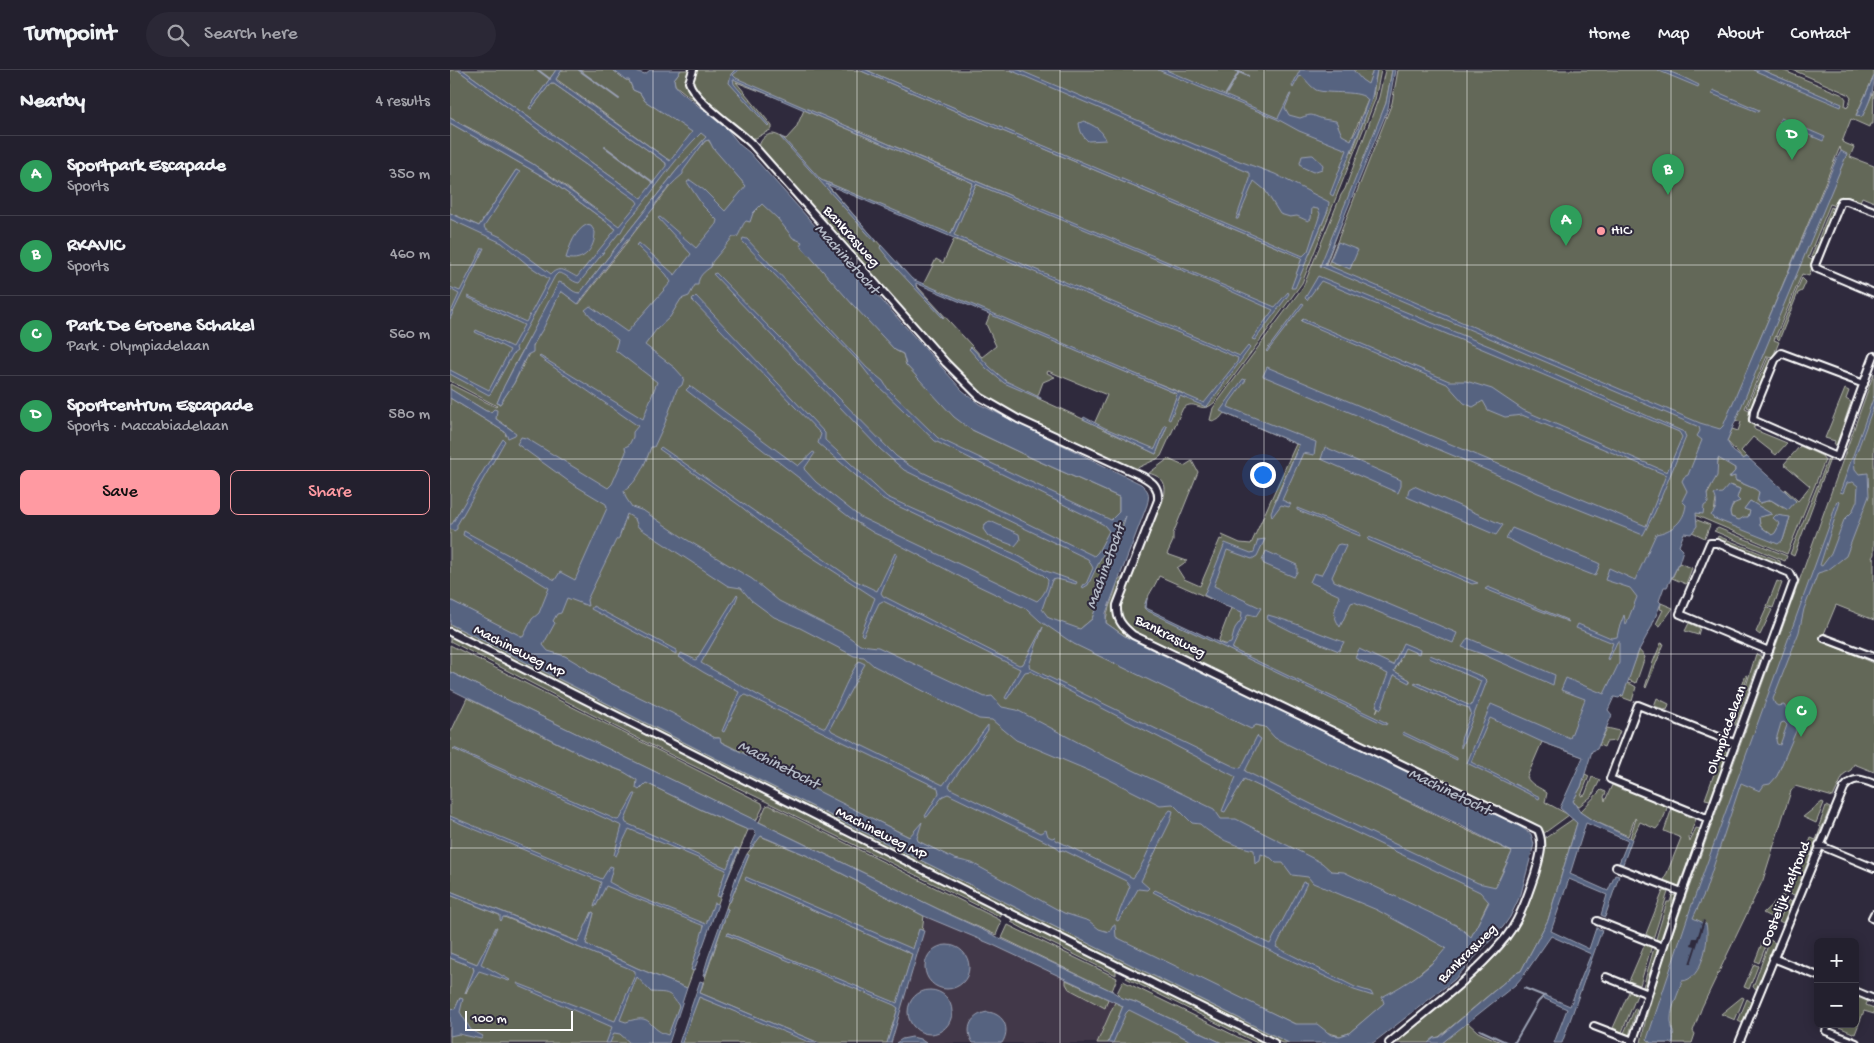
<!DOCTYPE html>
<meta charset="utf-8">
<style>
:root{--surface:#23202e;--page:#2b2836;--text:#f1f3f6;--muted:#a3a3aa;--line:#403e4a;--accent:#ff9aa2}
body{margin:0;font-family:"Gochi Hand",sans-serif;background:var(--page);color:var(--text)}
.controls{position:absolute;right:15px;bottom:15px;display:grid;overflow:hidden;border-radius:8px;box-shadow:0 2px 12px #0003}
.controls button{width:45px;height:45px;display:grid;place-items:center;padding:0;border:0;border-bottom:1px solid var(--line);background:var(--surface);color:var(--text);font:25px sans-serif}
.scale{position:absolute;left:15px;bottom:12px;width:108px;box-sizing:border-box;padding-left:5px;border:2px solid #fff;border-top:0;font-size:14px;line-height:18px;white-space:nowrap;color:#fff;-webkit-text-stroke:4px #2f2a3d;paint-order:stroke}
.you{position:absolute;left:812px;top:404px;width:18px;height:18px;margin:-12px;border:4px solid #fff;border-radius:50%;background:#1a73e8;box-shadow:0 0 0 8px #1a73e833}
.badge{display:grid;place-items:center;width:32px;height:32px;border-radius:50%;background:var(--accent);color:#fff;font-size:16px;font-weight:700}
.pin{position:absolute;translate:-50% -41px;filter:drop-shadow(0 1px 2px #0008)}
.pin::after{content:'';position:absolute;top:26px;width:18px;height:15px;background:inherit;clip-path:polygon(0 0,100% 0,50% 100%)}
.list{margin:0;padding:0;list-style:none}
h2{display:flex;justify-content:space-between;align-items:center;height:65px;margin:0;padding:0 20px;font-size:21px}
h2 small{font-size:16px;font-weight:400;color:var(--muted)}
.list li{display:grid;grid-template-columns:32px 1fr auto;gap:15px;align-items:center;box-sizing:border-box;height:80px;padding:0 20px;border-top:1px solid var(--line)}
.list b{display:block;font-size:19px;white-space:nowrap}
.list p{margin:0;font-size:16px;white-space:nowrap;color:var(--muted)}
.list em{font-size:16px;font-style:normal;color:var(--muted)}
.actions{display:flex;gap:10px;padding:15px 20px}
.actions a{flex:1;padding:11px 0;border:1px solid var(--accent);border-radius:8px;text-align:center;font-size:18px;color:var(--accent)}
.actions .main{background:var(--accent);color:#111}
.icon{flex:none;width:28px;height:28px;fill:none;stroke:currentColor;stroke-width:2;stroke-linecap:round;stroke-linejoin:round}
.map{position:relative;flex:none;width:1424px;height:973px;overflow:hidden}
header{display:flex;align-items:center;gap:30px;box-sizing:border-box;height:70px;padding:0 25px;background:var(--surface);border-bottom:1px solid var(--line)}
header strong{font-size:24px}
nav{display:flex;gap:28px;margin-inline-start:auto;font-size:18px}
.search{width:350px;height:45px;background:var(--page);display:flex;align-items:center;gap:12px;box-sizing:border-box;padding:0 18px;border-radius:28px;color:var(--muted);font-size:19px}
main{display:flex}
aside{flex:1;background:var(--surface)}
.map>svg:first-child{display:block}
.built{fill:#433849}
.green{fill:#636759;stroke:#b1b3ac;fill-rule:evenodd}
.water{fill:#576380;stroke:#9aa1b3;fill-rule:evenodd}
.pier{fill:#2f2a3d}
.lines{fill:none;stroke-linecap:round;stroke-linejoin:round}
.stream{stroke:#9aa1b3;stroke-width:2}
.street-casing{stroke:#fff;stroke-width:10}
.street{stroke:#2f2a3d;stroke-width:6}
.grid{fill:none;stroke:#fff;stroke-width:1;stroke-opacity:0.55}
.poi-dot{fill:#ff9aa2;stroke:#2f2a3d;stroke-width:2}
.labels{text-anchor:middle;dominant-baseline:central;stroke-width:4;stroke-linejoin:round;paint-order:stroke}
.poi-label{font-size:15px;fill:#fff;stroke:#2f2a3d;text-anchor:start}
.street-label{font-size:15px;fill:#fff;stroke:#2f2a3d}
.water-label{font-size:16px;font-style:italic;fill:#b3b9c6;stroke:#2f2a3d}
</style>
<header>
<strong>Turnpoint</strong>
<div class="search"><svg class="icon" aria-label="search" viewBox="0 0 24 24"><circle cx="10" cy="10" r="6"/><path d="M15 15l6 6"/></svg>Search here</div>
<nav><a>Home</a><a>Map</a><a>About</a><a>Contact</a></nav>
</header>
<main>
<aside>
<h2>Nearby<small>4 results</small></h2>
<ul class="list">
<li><span class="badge" style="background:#2e9e5b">A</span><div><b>Sportpark Escapade</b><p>Sports</p></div><em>350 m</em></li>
<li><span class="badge" style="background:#2e9e5b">B</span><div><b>RKAVIC</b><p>Sports</p></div><em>460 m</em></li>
<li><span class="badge" style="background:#2e9e5b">C</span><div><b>Park De Groene Schakel</b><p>Park · Olympiadelaan</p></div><em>560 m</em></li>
<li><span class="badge" style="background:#2e9e5b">D</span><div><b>Sportcentrum Escapade</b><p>Sports · Maccabiadelaan</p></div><em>580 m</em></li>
</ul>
<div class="actions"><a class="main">Save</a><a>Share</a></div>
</aside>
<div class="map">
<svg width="1424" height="973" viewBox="0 0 1424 973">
<rect width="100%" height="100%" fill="#2f2a3d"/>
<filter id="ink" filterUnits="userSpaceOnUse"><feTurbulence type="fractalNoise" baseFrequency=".02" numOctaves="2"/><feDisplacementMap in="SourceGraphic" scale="10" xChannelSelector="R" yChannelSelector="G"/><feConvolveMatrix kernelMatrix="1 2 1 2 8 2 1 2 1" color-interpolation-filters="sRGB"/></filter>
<g filter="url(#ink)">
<path class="built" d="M 478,839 L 675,937 L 660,973 L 439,973 Z"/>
<path class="green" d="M 0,0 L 8,0 L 119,83 L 187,130 L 191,128 L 13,0 L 106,0 L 79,38 L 81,39 L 100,14 L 104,14 L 216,93 L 216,95 L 220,91 L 106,9 L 112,0 L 163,0 L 176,10 L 179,10 L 183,20 L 190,23 L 195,31 L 255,64 L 256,67 L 226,101 L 130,223 L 125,223 L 113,213 C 89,252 64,291 47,333 L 50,334 L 64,313 L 111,221 L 129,234 L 255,71 L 258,70 L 296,116 L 350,170 L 445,280 L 453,284 L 456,295 L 520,359 L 575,385 L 669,427 L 669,442 L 677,446 L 642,549 L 630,559 L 623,573 L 801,658 L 806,655 L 815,657 L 914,710 L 1062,782 L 1021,868 L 997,878 L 990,886 L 899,963 L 890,966 L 845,954 L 664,868 L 356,716 L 324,698 L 271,672 L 269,668 L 265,668 C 213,638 157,613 104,583 L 102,584 L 0,530 L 0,328 L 55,362 L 56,366 L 62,360 L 46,349 L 45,340 L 41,342 L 36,341 L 0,319 L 0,314 L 46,337 L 47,336 L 0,311 L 0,149 L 29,161 L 69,102 L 66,100 L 29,156 L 0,143 L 0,53 L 101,111 L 166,159 C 118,112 60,78 0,48 Z
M 231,0 L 240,0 C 230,23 249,32 265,45 L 264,47 L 225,15 L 224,9 Z
M 247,0 L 409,0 L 852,188 L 842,217 L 860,183 L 878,140 L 858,181 L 853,187 L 416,0 L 923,0 L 915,26 L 918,30 L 901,70 L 902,82 L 923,25 L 927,0 L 931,0 L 925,30 L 852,213 L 765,332 C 750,346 747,328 733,338 L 711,386 L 707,389 L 685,399 L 578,351 L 540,331 L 518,312 L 425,211 L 309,79 C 309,71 315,64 323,64 C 327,64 332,68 336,69 L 346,58 L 354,40 L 523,113 L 500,166 L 374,111 L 447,194 L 532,287 L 546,276 L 536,254 L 540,244 L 473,215 L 486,189 L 493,193 L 504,169 L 605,209 L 503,165 L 526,114 L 609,148 L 573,131 L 354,38 L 286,12 L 322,56 L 322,59 L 306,68 L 299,68 L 249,25 L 241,11 ZM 613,275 L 732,323 L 737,328 L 730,326 L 719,349 L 727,324 ZM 598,301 L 657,325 L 644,354 L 587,328 L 593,312 L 605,307 L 597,303 ZM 716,355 L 717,356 L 706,384 L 647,356 L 706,380 Z
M 935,0 L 942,0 L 936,33 L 875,197 L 877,197 L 942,33 L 948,0 L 1305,0 L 1384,31 L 1312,0 L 1332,0 L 1393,25 L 1396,29 L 1395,36 L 1398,37 L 1401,28 L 1398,24 L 1343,0 L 1424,0 L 1424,6 L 1406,45 L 1412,47 L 1424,21 L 1423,54 L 1420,54 L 1419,57 L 1401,49 L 1392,72 L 1404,77 L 1400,87 L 1424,96 L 1424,132 L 1412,127 L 1409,134 L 1391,126 L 1386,136 L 1380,134 L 1358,188 L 1364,191 L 1359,206 L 1352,204 L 1324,270 L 1329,272 L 1323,287 L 1317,286 L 1295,338 L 1301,341 L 1298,349 L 1300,353 L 1304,355 L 1305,357 L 1303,357 L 1305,360 L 1337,373 L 1326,385 L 1303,367 L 1291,381 L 1297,387 L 1293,389 L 1277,371 L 1282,359 L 1288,361 L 1291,352 L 1285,350 L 1396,85 L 1391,81 L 1390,77 L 1274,356 L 1131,686 L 1092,672 L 1077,707 C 1080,715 1090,717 1097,723 L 1095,732 L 1119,745 L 1093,764 L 1091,759 L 1084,753 L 691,567 C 675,556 669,552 671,531 C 680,507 689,482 699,458 C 704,446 716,432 715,418 C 714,408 707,406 699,403 L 718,389 L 734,396 L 742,391 L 748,402 L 723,464 L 723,471 L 717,484 L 737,491 L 727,498 L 734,509 L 750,516 L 770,469 L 773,470 L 772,465 L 790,473 L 801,474 L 846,374 L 849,375 L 825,431 L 849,375 L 774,343 C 770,348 767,353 760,350 L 763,338 L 853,217 L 891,125 L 895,119 L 929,27 ZM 709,506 L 781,538 L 768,572 L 777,575 L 787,583 L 694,538 C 698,523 704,519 709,506 ZM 950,590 L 944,601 L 960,610 L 960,612 L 944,604 L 926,643 L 933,622 ZM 966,613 L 970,614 L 1020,636 L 1004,633 L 971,617 Z
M 1381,137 L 1385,139 L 1365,189 L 1361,187 Z
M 1352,208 L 1356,212 L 1352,221 L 1348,223 L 1329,270 L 1327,268 Z
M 1318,288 L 1321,289 L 1304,328 L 1302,339 L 1297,337 Z
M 1424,303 L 1424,484 L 1422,488 L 1424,489 L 1424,550 L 1386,535 L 1371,571 L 1424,593 L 1424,702 L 1404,694 L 1401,700 L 1394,704 L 1383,727 L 1345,716 L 1341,721 L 1313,810 L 1252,937 L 1243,961 L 1245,964 L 1242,973 L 1191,973 L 1196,948 L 1213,890 Z
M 1395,319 L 1399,321 L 1396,329 L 1401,332 L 1386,376 L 1384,375 L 1385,371 L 1375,368 Z
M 1350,376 L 1372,386 L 1375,390 L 1337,484 L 1245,445 L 1261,418 L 1269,387 L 1285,398 L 1285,401 L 1279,408 L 1285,405 L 1286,411 L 1306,419 L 1309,422 L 1308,432 L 1310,433 L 1321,430 L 1333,438 L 1346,431 L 1337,424 L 1335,419 L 1348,431 L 1360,416 L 1334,394 ZM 1281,415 L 1290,419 L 1280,442 L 1281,447 L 1289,450 L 1298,447 L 1300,441 L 1294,439 L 1300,431 L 1321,444 L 1309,447 L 1310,456 L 1322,465 L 1325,464 L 1330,454 L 1340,447 L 1333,470 L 1263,448 L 1266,430 Z
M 1378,389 L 1380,389 L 1344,486 L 1340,484 Z
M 1242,448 L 1260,455 L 1255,468 L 1242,462 L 1243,458 Z
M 1268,458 L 1337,486 L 1335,491 L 1264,461 Z
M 1268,466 L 1330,491 L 1331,497 L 1266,470 Z
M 1229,493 L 1242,498 L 1236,514 L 1222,508 Z
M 675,505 C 672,515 665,528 664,538 C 662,562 696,573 713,585 L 676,567 L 656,553 C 656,538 665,527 667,512 Z
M 1327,511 L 1332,513 L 1323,538 L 1317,536 Z
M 1211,533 L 1223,538 L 1210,556 L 1206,554 L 1213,540 L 1210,539 Z
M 1317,537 L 1322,540 L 1310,565 L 1306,562 Z
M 1239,553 L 1250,558 L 1248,565 L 1235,561 Z
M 0,554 L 305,708 L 839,973 L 832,973 L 823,969 L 503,811 L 0,558 Z
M 0,564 L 111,621 L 176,657 L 177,655 L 548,840 L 551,847 L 199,674 L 0,571 Z
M 1211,573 L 1214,574 L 1196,618 L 1195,617 L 1203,592 Z
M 0,575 L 312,733 L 313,737 L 306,751 L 0,602 Z
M 1189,580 L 1195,587 L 1186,613 L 1178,610 Z
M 1306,584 L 1311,586 L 1286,655 L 1284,655 Z
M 1296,605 L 1298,606 L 1277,663 L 1274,661 Z
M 1174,613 L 1181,614 L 1186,617 L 1182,631 L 1171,627 Z
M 17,628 L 134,686 L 174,702 L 252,740 L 298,760 L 274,817 L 237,918 L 187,898 L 136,874 L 144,843 L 142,842 L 129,872 L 0,821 L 0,664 Z
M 1207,628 L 1219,634 L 1217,640 L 1204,636 Z
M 1157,658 L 1170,661 L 1166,671 L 1156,672 L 1154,677 L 1149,675 Z
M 1273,679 L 1277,682 L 1260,730 L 1255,729 Z
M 1135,704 L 1139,706 L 1131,726 L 1135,725 L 1142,707 L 1150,710 L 1142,726 L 1128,737 L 1123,731 L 1131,717 Z
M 1162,715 L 1175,721 L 1177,719 L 1217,735 C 1217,743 1211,754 1206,759 L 1190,752 L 1182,769 L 1180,767 L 1186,749 L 1185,748 L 1178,766 L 1142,750 L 1130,742 L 1151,720 L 1156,722 L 1154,727 L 1155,731 Z
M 1372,732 L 1374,733 L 1366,753 L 1353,747 Z
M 319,735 L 550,850 L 551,853 L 546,865 L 488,839 L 309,752 L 316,736 Z
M 1376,736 L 1380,738 L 1344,826 L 1339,824 L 1361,768 L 1366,770 L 1371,757 L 1369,756 Z
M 1222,738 L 1235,743 L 1234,745 L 1246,749 L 1239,768 L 1240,772 L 1246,758 L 1250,759 L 1228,818 L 1213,813 L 1231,768 L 1214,761 Z
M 1123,749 L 1127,753 L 1098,850 L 1071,901 L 1064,904 L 989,967 L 984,968 L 978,973 L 942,973 C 965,954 988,936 1010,917 C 1028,902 1050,886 1062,866 C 1081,837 1090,802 1094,769 Z
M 310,766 L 356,785 L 474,846 L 472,861 L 469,860 L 463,880 L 296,808 L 296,810 L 462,884 L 448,934 L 278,863 L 277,865 L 444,934 L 448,938 L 437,973 L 369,973 L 250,923 L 278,839 L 276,838 L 278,832 L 280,832 L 299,785 L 297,784 Z
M 1213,821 L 1218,822 L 1203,869 L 1196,864 Z
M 0,825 L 219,914 L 229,936 L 216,973 L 0,973 L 0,959 L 10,928 L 5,939 L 0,938 L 0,888 L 23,897 L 24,901 L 16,923 L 27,894 L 0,883 Z
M 1222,825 L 1226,826 L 1210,871 L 1206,869 L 1217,832 L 1220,832 Z
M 1332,825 L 1336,828 L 1326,850 L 1313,843 Z
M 1338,830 L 1342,832 L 1333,853 L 1329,851 Z
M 568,850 L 644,887 L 666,900 L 666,905 L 591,868 L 561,852 Z
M 558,855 L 667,908 L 662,921 L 552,868 Z
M 1314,868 L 1318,870 L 1309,893 L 1305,891 Z
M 1320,870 L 1325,873 L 1307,919 L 1303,917 Z
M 1197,873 L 1202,875 L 1190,915 L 1179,911 L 1195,874 Z
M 1204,878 L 1208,879 L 1195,917 L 1193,917 Z
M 1304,894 L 1308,896 L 1299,919 L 1294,917 Z
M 680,905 L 819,973 L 807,973 L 676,908 Z
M 616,910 L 658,929 L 655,938 L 619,919 L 616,914 Z
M 673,911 L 800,973 L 772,973 L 685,932 L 672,928 L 667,923 Z
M 1179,922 L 1187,925 L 1172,962 L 1163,958 Z
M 1405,925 L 1418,930 L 1416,935 L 1424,938 L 1424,944 L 1414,941 L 1405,964 L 1382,954 L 1405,954 Z
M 249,927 L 366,973 L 230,973 Z
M 1292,927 L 1294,928 L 1285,950 L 1271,944 Z
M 1297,929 L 1301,932 L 1292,953 L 1288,951 Z
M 665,932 L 673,936 L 658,973 L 647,973 Z
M 675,937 L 745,973 L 660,973 Z
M 1185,938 L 1187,939 L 1179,965 L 1174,963 Z
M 1017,952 L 1028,962 L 1053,973 L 992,973 Z"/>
<path class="water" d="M 8,0 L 13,0 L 191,128 L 216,96 L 216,93 L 104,14 L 100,14 L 81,39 L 79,38 L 106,0 L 112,0 L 106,9 L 107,11 L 220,91 L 242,62 L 195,31 L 190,23 L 183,20 L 179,10 L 176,10 L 163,0 L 181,0 L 195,4 L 200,0 L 231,0 L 224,9 L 225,15 L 230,21 L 278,60 L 290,75 L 299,82 L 512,320 L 529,334 L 691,414 C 699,421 700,424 697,435 L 656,543 L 656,553 L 676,567 L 713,585 L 1066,754 L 1081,764 L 1084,774 L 1071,824 L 1060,847 L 1053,857 L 1004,910 L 923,973 L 839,973 L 305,708 L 0,554 L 0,530 L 73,567 L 82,549 L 89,543 L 99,518 L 13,465 L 14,461 L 105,510 L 110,502 L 125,510 L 157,438 L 156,434 L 121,413 L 67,374 L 71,367 L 76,368 L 158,418 L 162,414 L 176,382 L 175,377 L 179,375 L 183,367 L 183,362 L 188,356 L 89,287 L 90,286 L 193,349 L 207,312 L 165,280 L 168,270 L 146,252 L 135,240 L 140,236 L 177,262 L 221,212 L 216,204 L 186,175 L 189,173 L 225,205 L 241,184 L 208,148 L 210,147 L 246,178 L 266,154 L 267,150 L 253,136 L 237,112 L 240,110 L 254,120 L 275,141 L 296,116 L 263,78 L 259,70 L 255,71 L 233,101 L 233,104 C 223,112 214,122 206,133 C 205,135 205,137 203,139 C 194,150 186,156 179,170 L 177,170 L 128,234 L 111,221 L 94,257 L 83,275 L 83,282 L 77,285 L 64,313 L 50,334 L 47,333 L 54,316 L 109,212 C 118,214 121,223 130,223 L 226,101 L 256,67 L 251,63 C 229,84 212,109 194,132 C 187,142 176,151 171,162 L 169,163 L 129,213 C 121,212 116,203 108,203 L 105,206 L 66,278 L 67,281 L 63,284 L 41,323 L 39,325 L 0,304 L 0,300 L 39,320 L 60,280 L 25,262 L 26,260 L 62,277 L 74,255 L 17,227 L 18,226 L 76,252 L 99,209 L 78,195 L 52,173 L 0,149 L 0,143 L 29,156 L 66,100 L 70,102 L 34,157 L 36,160 L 51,167 L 101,204 C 110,195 117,202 127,207 L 166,159 L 101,111 L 0,53 L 0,48 L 83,94 L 169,156 L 188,133 L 186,130 L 119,83 ZM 312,134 L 328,149 L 343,168 L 352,172 L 350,175 L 403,235 L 445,280 L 453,284 L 456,295 L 504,347 L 520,359 L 575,385 L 669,427 L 669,442 L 661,450 L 488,368 L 438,319 L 433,311 L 417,298 L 297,169 L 293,168 L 292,171 L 408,291 L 425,313 L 485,371 L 647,451 L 654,455 L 659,461 L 648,482 L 644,486 L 460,396 L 446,386 L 266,203 L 263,204 L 430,379 L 454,400 L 638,489 L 643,498 L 636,514 L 632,515 L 633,518 L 638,515 L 652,486 L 676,446 L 642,549 L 630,559 L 599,548 L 592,539 L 602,510 L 607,509 L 626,514 L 627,512 L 596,501 L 563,483 L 541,474 L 437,427 L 375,370 L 375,363 L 246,226 L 242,230 L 371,364 L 368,373 L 433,429 L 593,505 L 598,510 C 597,519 594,525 587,531 L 410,447 L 366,412 L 354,399 L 365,383 L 363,382 L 348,396 L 240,316 L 236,320 L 403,450 L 424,463 L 442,471 L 522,513 L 577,539 L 590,551 L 624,574 L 801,659 L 806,655 L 815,657 L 825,668 L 853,682 L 1006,753 L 1062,782 L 1046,817 L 1028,813 L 879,743 L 795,701 L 811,669 L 807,666 L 791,698 L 785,697 L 580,598 L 579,595 L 593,557 L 573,594 L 569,595 L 433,526 L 431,523 L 447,484 L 445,483 L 427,521 L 404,510 L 211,377 L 209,379 L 289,435 L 320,460 L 425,528 L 411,564 L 413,566 L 429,533 L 433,531 L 570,599 L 555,628 L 557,629 L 575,602 L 580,601 L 786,707 L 772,741 L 775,742 L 794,709 L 1030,822 L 1039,832 L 1021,867 L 1008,856 L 894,802 L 881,801 L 872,793 L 786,749 L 771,749 L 764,739 L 654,686 L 567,640 L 552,637 L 542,626 L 535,627 L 428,577 L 410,575 L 395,564 L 329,531 L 302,509 L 234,468 L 194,441 L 182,437 L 176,428 L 174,421 C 188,412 196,392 201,377 L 204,377 L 215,353 L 227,319 L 232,315 L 234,308 L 225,298 L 195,275 L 206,260 L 220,247 L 231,229 L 239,226 L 245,215 L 248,215 C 248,206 255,201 261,197 L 262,192 L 283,167 L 287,167 C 291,162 291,156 296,151 L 300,152 L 303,143 ZM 177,444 L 185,449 L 188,457 L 278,516 L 291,518 L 301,530 L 324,547 L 350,558 L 404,586 L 414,587 L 424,596 L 529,649 L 542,650 L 566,670 L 654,707 L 710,735 L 723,734 L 742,753 L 750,754 C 764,768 786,776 804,780 L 805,794 L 810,791 L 811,784 L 821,788 L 826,793 L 833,793 L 842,805 L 858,807 L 863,813 L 927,840 L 996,878 C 979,900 956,914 932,927 L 934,933 L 899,963 L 890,966 L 881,965 L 867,954 L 845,954 L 666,867 L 665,855 L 663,855 L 659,862 L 649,859 L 639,851 L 614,843 L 522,793 L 505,789 L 468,771 L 467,768 L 472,752 L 459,767 L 271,672 L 270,668 L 265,668 L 222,643 L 138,602 L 137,599 L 115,586 L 98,581 L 93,575 L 105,553 L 103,551 L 107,544 L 111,543 L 117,528 L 138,536 L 137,530 L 166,470 L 169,468 Z
M 285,0 L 289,0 L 283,5 L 286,8 L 480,92 L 825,237 L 838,222 L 839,224 L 805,270 L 802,269 L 823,240 L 765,214 L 526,114 L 504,165 L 790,286 L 798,276 L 800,278 L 758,335 L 756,337 L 730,326 L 720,350 L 718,349 L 727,324 L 466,213 L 466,216 L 494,247 L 493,248 L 446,198 L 430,178 L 431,175 L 462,209 L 754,333 L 787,292 L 788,288 L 376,114 L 426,170 L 425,172 L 330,67 L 334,69 L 371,110 L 501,164 L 523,113 L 283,9 L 284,14 L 319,55 L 318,56 L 279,13 L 281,4 Z
M 409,0 L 416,0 L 853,186 L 858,181 L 870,144 L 868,139 L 862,138 L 861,149 L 858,151 L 847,146 L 840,147 L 830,144 L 815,120 L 804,111 L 788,149 L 786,149 L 800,109 L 800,103 L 560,0 L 569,0 L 746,75 L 825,104 L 879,132 L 878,140 L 845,218 L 841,218 L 852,188 Z
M 708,0 L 716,0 L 828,48 L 840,24 L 841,24 L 835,38 L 839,45 L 850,48 C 864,43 860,45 873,49 C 877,50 882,50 886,51 L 892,65 L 901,70 L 908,58 L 918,30 C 911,19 880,25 866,20 C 861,17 856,10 852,6 L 849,7 L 843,18 L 842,16 L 850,0 L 903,0 L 912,10 L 918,14 L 923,0 L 927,0 L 921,32 L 883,126 L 880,124 L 897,80 L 849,61 L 829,50 Z
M 942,0 L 945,0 L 938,38 L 875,194 L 1250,353 L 1270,359 L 1273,356 L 1386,90 L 1391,81 L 1397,84 L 1277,371 L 1283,381 L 1293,389 L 1297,387 L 1346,431 L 1338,440 L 1321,430 L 1310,433 L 1307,432 L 1309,422 L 1305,419 L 1285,410 L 1285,406 L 1279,408 L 1285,401 L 1285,398 L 1268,388 L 1267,406 L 1257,423 L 1258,433 L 1254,436 L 1253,444 L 1246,443 L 1247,456 L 1241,464 L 1234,463 L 1229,476 L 1233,480 L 1229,493 L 1217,517 L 1214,517 L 1209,531 L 1211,533 L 1201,558 L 1189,580 L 1173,626 L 1172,625 L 1169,628 L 1164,627 L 1158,640 L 1162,645 L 1147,679 L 1142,681 L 1131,717 L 1123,731 L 1130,742 L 1142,750 L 1182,769 L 1173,794 L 1169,793 L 1178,771 L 1136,753 L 1120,804 L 1158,821 L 1165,805 L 1169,806 L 1155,847 L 1151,845 L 1157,825 L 1119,809 L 1101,861 L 1139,879 L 1146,858 L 1152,860 L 1112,973 L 1104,973 L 1117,939 L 1093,928 L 1094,925 L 1120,936 L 1141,884 L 1101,866 L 1074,905 L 1065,915 L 992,973 L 978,973 L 984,968 L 990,967 L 1064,904 L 1071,901 L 1098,850 L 1127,753 L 1110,738 L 1133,687 L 1092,672 L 1040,648 L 1021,692 L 1090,727 L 1089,729 L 1017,693 L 1041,634 L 1120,668 L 1135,629 L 1111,620 L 1116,608 L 1154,624 L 1169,593 L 1169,571 L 1167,572 L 1159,590 L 1157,589 L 1163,573 L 1126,558 L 1128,554 L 1161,568 L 1167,567 L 1169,558 L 1174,545 L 1176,555 L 1187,527 L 1180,518 L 1155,510 L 1159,498 L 1185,510 L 1206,464 C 1222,461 1234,452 1236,435 L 1232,431 L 1237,421 L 1232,411 L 1234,407 L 1238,405 L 1252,370 L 1247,366 L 1250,361 L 1249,357 L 870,196 L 936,33 Z
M 1207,0 C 1222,0 1236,9 1249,15 L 1248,17 Z
M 1303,0 L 1312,0 L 1392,34 L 1391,37 Z
M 1424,6 C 1424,22 1419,33 1412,47 L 1406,46 Z
M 1263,20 L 1309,40 L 1308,42 L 1262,24 Z
M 1331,48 L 1375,67 L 1373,71 L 1329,52 Z
M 634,51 C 644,56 652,59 656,70 L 638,71 C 632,66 630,61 629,53 Z
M 861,85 L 863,85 C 866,88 871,92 873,95 L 872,99 L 863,102 L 852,97 L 850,93 L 852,86 Z
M 136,155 L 141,156 L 145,162 C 145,178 134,193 116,188 C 120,175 125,161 136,155 Z
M 888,172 L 908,180 L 900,199 L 880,191 Z
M 32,178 L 34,178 L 0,249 L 0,244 L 9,224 L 0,219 L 0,217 L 10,221 Z
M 868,206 L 1044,278 L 1234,362 L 1236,367 L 1205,442 L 1193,465 L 1088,423 L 1009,388 L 813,306 L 817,297 L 1196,456 L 1216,405 L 1072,345 L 1055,347 L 1038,340 L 1033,331 L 1023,337 L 1014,333 L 997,314 L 851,251 L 853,249 L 999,311 L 1016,311 L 1042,319 L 1073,340 L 1217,402 L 1232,367 L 1229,362 L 871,211 L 857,230 L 855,228 Z
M 852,233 L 854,234 L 817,282 L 816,281 Z
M 521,277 L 540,297 L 556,311 L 591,328 L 591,329 L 554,313 L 536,298 L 519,279 Z
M 793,309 L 796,310 L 780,332 L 778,337 L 866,372 L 864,385 L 853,383 L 832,430 L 841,434 L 839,437 L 831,435 L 822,447 L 821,442 L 849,375 L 770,341 Z
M 0,319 L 36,341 L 41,342 L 44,339 L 47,340 L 46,349 L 66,363 L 65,365 L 58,368 L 55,362 L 0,328 Z
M 1424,326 L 1424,335 L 1404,390 L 1405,399 L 1409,404 L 1418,403 L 1419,426 L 1396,486 L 1378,500 L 1368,503 L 1354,539 L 1349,562 L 1323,629 L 1325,634 L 1328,636 L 1334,635 L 1346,651 L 1346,661 L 1327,706 L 1320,714 L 1314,715 L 1310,721 L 1291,713 L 1255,822 L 1243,848 L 1256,854 C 1260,869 1252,910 1232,911 C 1229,923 1221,937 1221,949 C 1221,958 1225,964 1223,973 L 1201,973 L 1197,969 L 1240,840 L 1378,459 L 1387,431 L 1390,432 L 1370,495 L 1372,496 L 1381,484 L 1394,450 L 1402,442 L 1407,431 L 1408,416 L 1403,412 L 1397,413 L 1393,423 L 1390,422 ZM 1334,652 L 1337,655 L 1330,675 L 1327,674 L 1326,670 L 1331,653 Z
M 634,347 L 655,358 L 705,379 L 715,355 L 717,356 L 706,384 L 633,349 Z
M 53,369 L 55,371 L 7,455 L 7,459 L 4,461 L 0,459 L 0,454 L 2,454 L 33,401 Z
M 875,377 L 951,410 L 951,416 L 948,423 L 871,389 Z
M 1279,415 L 1290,419 L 1287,428 L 1290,431 L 1283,434 L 1280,442 L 1281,447 L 1289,450 L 1294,447 L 1298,447 L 1300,441 L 1294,439 L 1300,431 L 1322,444 L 1309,447 L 1310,456 L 1322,465 L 1325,463 L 1330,454 L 1323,448 L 1326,445 L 1340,447 L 1333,470 L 1328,474 L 1263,448 L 1261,445 C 1267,439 1268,432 1264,424 L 1272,423 Z
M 964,416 L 1053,455 L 1046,465 L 957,427 L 959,419 Z
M 847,438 L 910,463 L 910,466 L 847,440 Z
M 540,451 L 569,464 L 570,470 L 565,476 L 538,466 L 533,459 L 536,453 Z
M 1062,458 L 1146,492 L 1150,494 L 1145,506 L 1084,482 L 1056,468 Z
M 919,467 L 1028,513 L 1022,514 L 918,470 Z
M 815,469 L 807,486 L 802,489 L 777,480 L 764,516 L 811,538 L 806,546 L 798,544 L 782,579 L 937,653 L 936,655 L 696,540 L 694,536 L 697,528 L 696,538 L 774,575 L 781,573 L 785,558 L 791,550 L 792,542 L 775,536 L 754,525 L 775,473 L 801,483 L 804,482 L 808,470 Z
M 890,474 L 895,475 L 896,476 L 882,507 L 884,511 L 1007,563 L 1003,573 L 904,532 L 901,533 L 890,557 C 881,543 885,540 890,526 L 860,512 L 864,503 L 871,505 L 887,475 Z
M 816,481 L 847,495 L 847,502 L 844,507 L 814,494 L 812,491 Z
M 1038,517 L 1117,550 L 1119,552 L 1035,519 Z
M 287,524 L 288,525 L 284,536 L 251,593 L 320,632 L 375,658 C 388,636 395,611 409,591 L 415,594 L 380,658 L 382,661 L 493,715 L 538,655 L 538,660 L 499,716 L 501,719 L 590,763 L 596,760 L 598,766 L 602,768 L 605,767 L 606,770 L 683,808 C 700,787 704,756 720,740 L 723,741 L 720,752 L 691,811 L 699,818 L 697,820 L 688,819 L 676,840 L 668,851 L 666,850 L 680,816 L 676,811 L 613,780 L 609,781 L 607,777 L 498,724 L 493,726 L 477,747 L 475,746 L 489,723 L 488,718 L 296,625 L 292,626 L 274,662 L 272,661 L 289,622 L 253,602 L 229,587 L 231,583 L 246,590 Z
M 143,536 L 226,580 L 226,584 L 141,539 Z
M 818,545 C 844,552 868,563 894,572 L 889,581 L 871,574 L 862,569 L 843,562 L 817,549 Z
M 1018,568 L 1105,605 L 1103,615 L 1032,584 L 1012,577 Z
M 953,573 L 970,580 L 969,584 L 955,578 L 944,601 L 960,610 L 959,613 L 944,605 L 931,639 L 926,636 L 938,604 L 905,588 L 909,579 L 943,595 Z
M 980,585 L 1033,607 L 1037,611 L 1011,678 L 1011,669 L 1021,643 L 1019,638 L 1004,633 L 964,614 L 965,612 L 1021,636 L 1031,611 L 979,588 Z
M 0,602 L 488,839 L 662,921 L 672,928 L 685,932 L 772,973 L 745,973 L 679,940 L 676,943 L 663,973 L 658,973 L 673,936 L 541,874 L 474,846 L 356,785 L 311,766 L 301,779 L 300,778 L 306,765 L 304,760 L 298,760 L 252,740 L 196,713 L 189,720 L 186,718 L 187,710 L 174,702 L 134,686 L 0,619 Z
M 953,662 L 1007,688 L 1007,690 L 952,664 Z
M 4,678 L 167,750 L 170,749 L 184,724 L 186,724 L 175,750 L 176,753 L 277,798 L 285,778 L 289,779 L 270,827 L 267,826 L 276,800 L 179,759 L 166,786 L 164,785 L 172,756 L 16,685 L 3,679 Z
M 0,746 L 152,809 L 160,796 L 163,797 L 159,812 L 179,823 L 256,854 L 264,833 L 268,834 L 244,901 L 241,900 L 254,856 L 156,816 L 146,836 L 144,837 L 151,812 L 0,749 Z
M 297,784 L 299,785 L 280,832 L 278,832 L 286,807 Z
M 296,807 L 463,879 L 469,859 L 474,861 L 441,973 L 437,973 L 448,938 L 444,935 L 277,865 L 278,863 L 447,933 L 462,884 L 295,810 Z
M 853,812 L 857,813 L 826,877 L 905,917 L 921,922 L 923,926 L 904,920 L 770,857 L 703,822 L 705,820 L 820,874 Z
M 0,821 L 128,872 L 142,842 L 144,843 L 136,874 L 187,898 L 237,918 L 219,973 L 180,973 L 170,964 L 164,963 L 160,973 L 156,973 L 162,957 L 69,916 L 67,913 L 165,951 L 185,905 L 185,901 L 56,847 L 53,847 L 51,851 L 50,850 L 50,845 L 0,825 ZM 187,907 L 201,922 C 218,923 219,921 229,936 L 218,965 C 195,958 205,942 176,952 L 170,950 Z
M 276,838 L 278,839 L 255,906 L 253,905 L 258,888 Z
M 46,857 L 47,857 L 31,894 L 60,910 L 59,911 L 29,901 L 15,923 L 24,900 L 23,897 L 0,888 L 0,883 L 27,894 Z
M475 897a22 22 0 1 1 44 0a22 22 0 1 1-44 0Z
M 250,911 L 253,912 L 250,923 L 369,973 L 361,973 L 249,927 L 232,973 L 229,973 Z
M458 942a22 22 0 1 1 44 0a22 22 0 1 1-44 0Z
M 10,928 L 13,929 L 10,942 L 21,960 L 33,966 L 31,969 L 9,964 L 0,966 L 0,938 L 5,939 Z
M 538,942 C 554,944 561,959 552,973 L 523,973 C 514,959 521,944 538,942 Z
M 462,967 L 470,969 L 476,973 L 446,973 L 452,969 Z"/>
<path class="pier" d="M 1253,850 L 1255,851 L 1241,894 L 1239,894 L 1245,876 L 1241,875 L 1243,868 L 1247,868 Z"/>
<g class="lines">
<path class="stream" d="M 88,0 L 100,9
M 129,0 L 169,29
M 784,0 L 789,2
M 776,24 L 789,2 L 798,6
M 155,77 L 204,113
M 1030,960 L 1058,973
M 1061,973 L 1065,972 L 1088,932 L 1094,926 L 1074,918"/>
<g class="street-casing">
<path id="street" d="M 243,0 L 239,12 C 245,32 286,58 302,74 L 496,293 L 530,327 L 568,349 L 692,406 C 703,412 709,417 708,430 L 667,535 C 666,549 672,556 683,565 L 1088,760 C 1095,774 1089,790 1085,804 C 1077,828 1068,855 1051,873 C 1019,911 976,941 939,973
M 1424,141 L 1397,131 L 1391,131 L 1365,195 L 1366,198 L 1370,200 L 1424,223
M 1414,314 L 1331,283 L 1325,290 L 1304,341 L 1303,350 L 1387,387 C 1399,354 1411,319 1424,286
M 0,562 L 558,842 L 824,973
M 1374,568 L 1424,587
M 1259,749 L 1160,709 L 1188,635 L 1284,673
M 1369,775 L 1424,798
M 1166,797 L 1232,822
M 1424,844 L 1422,848 L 1424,849
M 1147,851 L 1213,877
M 1323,888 L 1368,906
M 1156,907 L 1198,924
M 1405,921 L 1424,929
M 1378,954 L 1376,961 L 1406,973
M 1144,956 L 1183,971
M 1182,973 C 1199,923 1214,872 1232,822 C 1269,718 1306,615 1344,511 L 1340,503 L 1267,473 L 1260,473 L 1230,544 L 1319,581
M 1289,973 L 1394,718 C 1403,706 1411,709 1424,714"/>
</g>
<use href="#street" class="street"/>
</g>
</g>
<path class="grid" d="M 203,0 L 203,973M 407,0 L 407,973M 610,0 L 610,973M 814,0 L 814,973M 1017,0 L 1017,973M 1221,0 L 1221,973M 0,195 L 1424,195M 0,389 L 1424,389M 0,584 L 1424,584M 0,778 L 1424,778"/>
<circle class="poi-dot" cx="1151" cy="161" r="5"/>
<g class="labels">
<g class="poi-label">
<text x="1161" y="161">HIC</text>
</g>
<g class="street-label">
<text transform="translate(401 167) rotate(48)">Bankrasweg</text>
<text transform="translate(720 567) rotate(27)">Bankrasweg</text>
<text transform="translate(69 582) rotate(27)">Machineweg MP</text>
<text transform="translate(1277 660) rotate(-70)">Olympiadelaan</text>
<text transform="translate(431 764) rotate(27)">Machineweg MP</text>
<text transform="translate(1336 824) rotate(-68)">Oostelijk Halfrond</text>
<text transform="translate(1018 884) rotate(-45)">Bankrasweg</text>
</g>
<g class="water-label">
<text transform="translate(396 190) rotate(48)">Machinetocht</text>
<text transform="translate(657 497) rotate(-70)">Machinetocht</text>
<text transform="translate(328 696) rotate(27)">Machinetocht</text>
<text transform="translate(999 723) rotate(26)">Machinetocht</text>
</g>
</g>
</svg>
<div class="controls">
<button>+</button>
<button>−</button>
</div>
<div class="scale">100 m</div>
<div class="you"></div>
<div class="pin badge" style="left:1116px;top:176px;background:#2e9e5b">A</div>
<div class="pin badge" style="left:1218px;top:125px;background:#2e9e5b">B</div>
<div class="pin badge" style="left:1351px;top:667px;background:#2e9e5b">C</div>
<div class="pin badge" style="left:1342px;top:90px;background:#2e9e5b">D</div>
</div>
</main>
